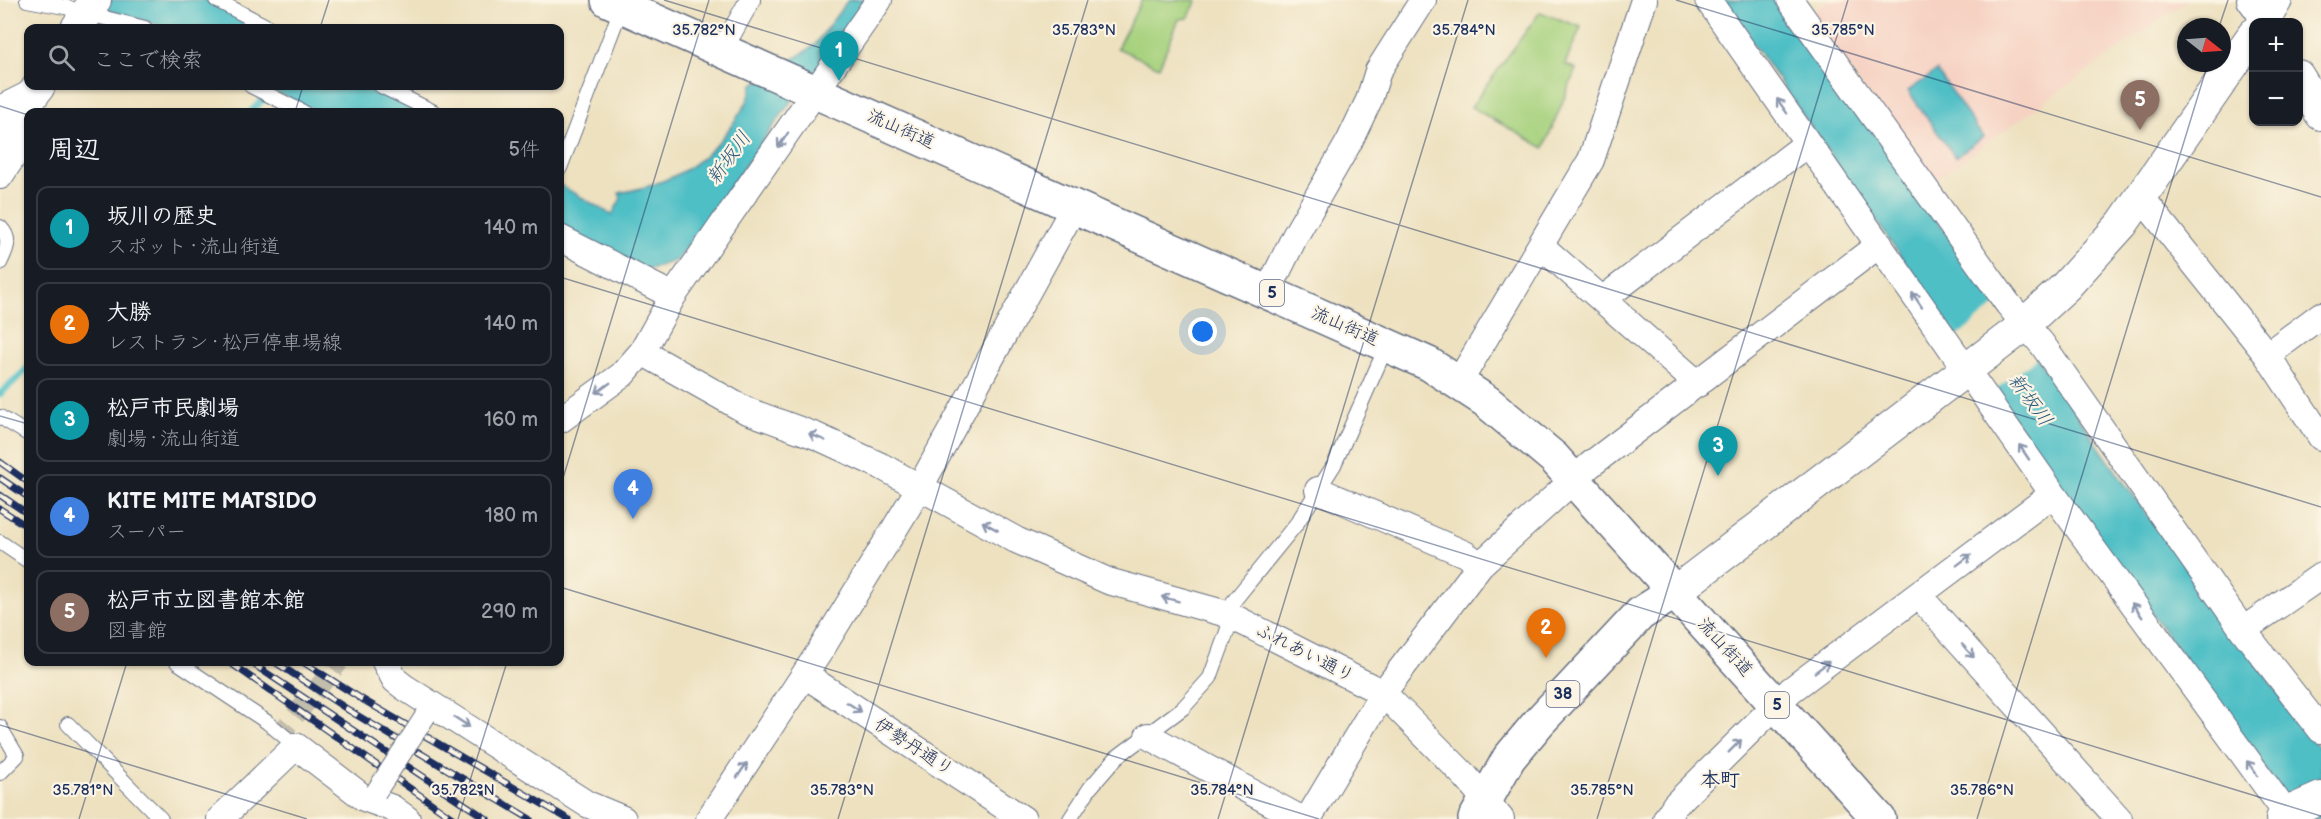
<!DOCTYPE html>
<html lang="ja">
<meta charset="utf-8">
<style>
:root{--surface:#171b24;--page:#242831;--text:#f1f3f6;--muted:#9ea1a6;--line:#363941;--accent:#d93025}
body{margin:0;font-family:"Balsamiq Sans","Klee One",sans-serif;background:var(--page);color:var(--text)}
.controls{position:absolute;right:18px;top:18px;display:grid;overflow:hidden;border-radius:12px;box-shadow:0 2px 4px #0004}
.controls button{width:54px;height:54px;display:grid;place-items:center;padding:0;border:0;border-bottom:2px solid var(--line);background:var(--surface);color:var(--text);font:30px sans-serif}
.compass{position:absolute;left:2177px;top:18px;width:54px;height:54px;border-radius:50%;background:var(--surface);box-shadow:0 2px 4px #0004;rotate:107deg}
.you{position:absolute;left:1203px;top:332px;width:21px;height:21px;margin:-15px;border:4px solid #fff;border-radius:50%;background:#1a73e8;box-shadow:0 0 0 9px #1a73e833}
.badge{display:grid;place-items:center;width:39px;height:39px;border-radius:50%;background:var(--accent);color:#fff;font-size:20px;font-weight:700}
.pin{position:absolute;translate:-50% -50px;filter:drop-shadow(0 2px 3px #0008)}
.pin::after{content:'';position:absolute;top:32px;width:21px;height:18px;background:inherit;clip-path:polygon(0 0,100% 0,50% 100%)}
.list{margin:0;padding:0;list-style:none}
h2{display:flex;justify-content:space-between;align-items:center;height:78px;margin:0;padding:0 24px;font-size:26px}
h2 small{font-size:20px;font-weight:400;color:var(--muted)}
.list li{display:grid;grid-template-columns:39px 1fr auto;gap:18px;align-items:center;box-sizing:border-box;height:84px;margin:0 12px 12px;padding:0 12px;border:2px solid var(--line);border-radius:12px}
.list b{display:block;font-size:22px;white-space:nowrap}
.list p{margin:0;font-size:20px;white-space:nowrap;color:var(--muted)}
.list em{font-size:20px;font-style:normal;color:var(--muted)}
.icon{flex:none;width:33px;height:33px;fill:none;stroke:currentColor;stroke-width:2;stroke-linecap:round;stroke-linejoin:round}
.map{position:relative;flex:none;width:2321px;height:819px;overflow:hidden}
.search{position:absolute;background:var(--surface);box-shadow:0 2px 4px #0004;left:24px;top:24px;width:540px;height:66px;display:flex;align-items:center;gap:15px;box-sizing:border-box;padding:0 21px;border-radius:12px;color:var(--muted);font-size:22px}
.panel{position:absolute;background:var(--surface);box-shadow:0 2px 4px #0004;left:24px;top:108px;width:540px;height:558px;border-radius:12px}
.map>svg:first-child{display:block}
.built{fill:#f6d2c3}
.green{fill:#a6d17d;stroke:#60806e;stroke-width:1.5}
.water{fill:#50bfc6;stroke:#367792;stroke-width:1.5}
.pier{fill:#ede1c0}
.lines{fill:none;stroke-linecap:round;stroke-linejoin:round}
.stream{stroke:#50bfc6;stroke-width:7}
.pedestrian-tunnel{stroke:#c3bdac;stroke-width:20;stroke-dasharray:20 10;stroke-linecap:butt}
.service-casing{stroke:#646d80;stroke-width:16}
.pedestrian-casing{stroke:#646d80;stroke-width:22}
.minor-casing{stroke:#646d80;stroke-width:28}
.tertiary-casing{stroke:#646d80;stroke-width:34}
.primary-casing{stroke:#646d80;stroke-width:36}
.service{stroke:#fff;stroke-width:14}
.pedestrian{stroke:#fff;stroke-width:20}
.minor{stroke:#fff;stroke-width:26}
.tertiary{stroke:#fff;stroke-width:32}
.primary{stroke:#fff;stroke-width:33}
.rail-casing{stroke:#1b2f5e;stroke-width:7}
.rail{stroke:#fcf5e5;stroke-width:4.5;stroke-dasharray:14;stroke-linecap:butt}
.pedestrian-bridge-casing{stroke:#646d80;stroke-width:22;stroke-linecap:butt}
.pedestrian-bridge{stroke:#fff;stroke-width:20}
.oneway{stroke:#8d97ae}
.ticks{fill:none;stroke:#1b2f5e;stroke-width:1.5;stroke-opacity:0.45}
.labels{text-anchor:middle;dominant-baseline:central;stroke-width:4.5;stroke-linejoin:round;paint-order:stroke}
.shield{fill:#fcf5e5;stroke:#5e6a86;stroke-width:1.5}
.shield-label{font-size:16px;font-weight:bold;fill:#1b2f5e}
.street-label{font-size:18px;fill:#1b2f5e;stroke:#fcf5e5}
.water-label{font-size:20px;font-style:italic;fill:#2b5a7d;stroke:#fcf5e5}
.neighbourhood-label{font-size:20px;font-weight:bold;fill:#1b2f5e;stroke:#fcf5e5}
.ticks-label{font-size:15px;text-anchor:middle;fill:#1b2f5e;stroke:#fcf5e5;stroke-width:4.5;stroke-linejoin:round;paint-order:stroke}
</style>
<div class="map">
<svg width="2321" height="819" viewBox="0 0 2321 819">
<rect width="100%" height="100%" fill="#fcf5e5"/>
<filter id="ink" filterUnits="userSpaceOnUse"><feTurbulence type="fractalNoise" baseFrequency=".0167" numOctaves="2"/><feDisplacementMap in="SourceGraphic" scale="12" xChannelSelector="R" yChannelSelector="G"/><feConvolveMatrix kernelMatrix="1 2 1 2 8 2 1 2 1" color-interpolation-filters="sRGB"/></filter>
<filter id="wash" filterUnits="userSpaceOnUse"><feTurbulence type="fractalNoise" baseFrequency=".008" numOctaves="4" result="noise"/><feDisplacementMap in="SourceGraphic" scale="24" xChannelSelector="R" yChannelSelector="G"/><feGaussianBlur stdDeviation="1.35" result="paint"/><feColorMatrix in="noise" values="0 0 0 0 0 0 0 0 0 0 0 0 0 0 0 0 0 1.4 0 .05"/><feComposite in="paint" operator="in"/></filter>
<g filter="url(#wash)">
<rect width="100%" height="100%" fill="#ede1c0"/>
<path class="built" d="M 1829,0 L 2187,0 L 1931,183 L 1814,19 L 1815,10 Z"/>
<path class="green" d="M 1142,0 L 1197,0 L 1188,18 L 1179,19 L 1159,67 L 1117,48 Z
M 1540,12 L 1581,27 L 1565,64 L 1576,69 L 1544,148 L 1471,107 Z"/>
<path class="water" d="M 75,0 L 206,0 L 257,28 L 168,28 Z
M 848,0 L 872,0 L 798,92 L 677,260 L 641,272 L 560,230 L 560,185 L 612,215 L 621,198 L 619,193 C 670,184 705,165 734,122 C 742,109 751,100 752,85 L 814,46 Z
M 1723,0 L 1778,0 L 2035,355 L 2122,480 L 2321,751 L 2321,819 L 2308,819 L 2283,794 L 2093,533 Z
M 1937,71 L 1983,137 L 1955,157 L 1908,91 Z
M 263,86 L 367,86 L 420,112 L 318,112 Z"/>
<path class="pier" d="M 1996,305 L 2038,357 L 1991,393 L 1953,340 Z"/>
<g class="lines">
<path class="stream" d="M 251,112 L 276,86
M 0,394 L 28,368"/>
</g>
</g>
<g filter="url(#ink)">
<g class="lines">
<path class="pedestrian-tunnel" d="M 276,739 L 339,662"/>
<g class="service-casing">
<path id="service" d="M 27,0 L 70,8
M 216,0 L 270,28
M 101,17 L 145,28
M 251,86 L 303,112
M 381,86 L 434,112
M 560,168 L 622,6
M 0,227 C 12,239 7,249 0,263
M 0,417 L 28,434
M 0,542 L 28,561
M 177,662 L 267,722 L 296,746
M 68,724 L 161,819
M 0,727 L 17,756 L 0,773
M 1070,819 L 1090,788 L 1117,757 L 1183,708 L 1210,678 L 1228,629 L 1227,614 L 1233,602 L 1297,523 L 1334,465 L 1387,345"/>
</g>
<g class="pedestrian-casing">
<path id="pedestrian" d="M 722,50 L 750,0"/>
</g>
<g class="minor-casing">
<path id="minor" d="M 1708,0 L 2053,494 L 2278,802 L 2293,819
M 1790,0 L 2008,304 L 2042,344 L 2243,630 L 2321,730
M 2250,0 L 2265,20
M 0,109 L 34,92
M 0,176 L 28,134
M 2142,198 L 2267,355 L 2321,437
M 560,238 L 673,296
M 1541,246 L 1698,384
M 1268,291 L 1295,236 L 1349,142 L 1369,100 L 1378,71 L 1423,0
M 1603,299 L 1808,143
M 642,352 L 745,410 L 816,436 L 881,466 L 1016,540 L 1108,581 L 1227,614 L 1383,693 L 1480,565 L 1590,465 L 1880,244
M 2267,355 L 2321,315
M 1459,382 L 1591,160 L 1644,0
M 560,420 L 622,375 L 642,352 L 673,296 L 879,0
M 1318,490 L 1465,554 L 1480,565
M 1918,595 L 2053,494
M 2243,630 L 2321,576
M 385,662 L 395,680 L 404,687 L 587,804 L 623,819
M 805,675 L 1023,819
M 1148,736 L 1301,819
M 220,819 L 296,746 L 364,798 L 392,808 L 407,819
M 709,819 L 822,648 L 920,487 L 1074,207
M 1308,819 L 1383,693 L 1466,777 L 1501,819
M 1666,819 L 1675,805 L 1791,690 L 1918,595 L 2119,819"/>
</g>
<g class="tertiary-casing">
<path id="tertiary" d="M 2263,22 L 2276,0
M 77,28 L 95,0
M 2298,76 L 2321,114
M 0,141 L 39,86
M 1676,591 L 2017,331 L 2065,287 L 2122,224 L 2254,34
M 2282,819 L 2296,809 L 2321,798"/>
</g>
<g class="primary-casing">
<path id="primary" d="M 608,0 L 1429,364 L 1486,401 L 1554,458 L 1879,819
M 1475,819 L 1509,758 L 1539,722 L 1640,614 L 1676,591"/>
</g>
<use href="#service" class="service"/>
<use href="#pedestrian" class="pedestrian"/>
<use href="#minor" class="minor"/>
<use href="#tertiary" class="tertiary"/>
<use href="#primary" class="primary"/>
<g class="rail-casing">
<path id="rail" d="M 0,462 L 28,482
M 0,478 L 28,497
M 0,495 L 28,514
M 0,509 L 28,527
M 229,662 L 454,819
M 250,662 L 487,819
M 275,662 L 350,711 L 530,819
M 303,662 L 360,698 L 568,819"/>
</g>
<use href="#rail" class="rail"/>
<g class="pedestrian-bridge-casing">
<path id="pedestrian-bridge" d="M 376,792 L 426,715"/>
</g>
<use href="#pedestrian-bridge" class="pedestrian-bridge"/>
</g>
<defs><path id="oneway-shaft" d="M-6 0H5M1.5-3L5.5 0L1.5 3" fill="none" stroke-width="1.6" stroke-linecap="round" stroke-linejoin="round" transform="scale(1.5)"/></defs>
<g class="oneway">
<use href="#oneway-shaft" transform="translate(1782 106) rotate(-125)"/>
<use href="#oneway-shaft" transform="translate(783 140) rotate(125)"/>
<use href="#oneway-shaft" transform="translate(1917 300) rotate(-124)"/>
<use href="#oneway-shaft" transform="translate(603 388) rotate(144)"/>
<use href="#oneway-shaft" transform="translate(817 437) rotate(-157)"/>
<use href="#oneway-shaft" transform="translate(2024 452) rotate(-124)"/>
<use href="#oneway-shaft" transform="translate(990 526) rotate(-151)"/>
<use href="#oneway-shaft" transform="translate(1964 560) rotate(-37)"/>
<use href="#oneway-shaft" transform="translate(1170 599) rotate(-165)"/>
<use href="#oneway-shaft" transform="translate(2137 610) rotate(-126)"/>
<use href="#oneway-shaft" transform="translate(1968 651) rotate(48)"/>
<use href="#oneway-shaft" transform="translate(1822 667) rotate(-37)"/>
<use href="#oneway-shaft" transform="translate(854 707) rotate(33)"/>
<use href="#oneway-shaft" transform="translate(462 722) rotate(33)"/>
<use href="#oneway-shaft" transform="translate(1735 746) rotate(-45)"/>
<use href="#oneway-shaft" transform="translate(2252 768) rotate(-126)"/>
<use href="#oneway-shaft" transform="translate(742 770) rotate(-56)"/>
</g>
</g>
<path class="ticks" d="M 664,0 L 2321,507M 1676,0 L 2321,197M 2219,27 L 2228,0M 320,28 L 329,0M 0,106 L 28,115M 295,112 L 303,86M 560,277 L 2321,816M 0,416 L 28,424M 560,488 L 709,0M 560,587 L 1319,819M 0,725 L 307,819M 79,819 L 127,662M 458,819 L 507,662M 838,819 L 1088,0M 1218,819 L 1468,0M 1597,819 L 1848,0M 1977,819 L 2208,63"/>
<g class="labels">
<g class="shield">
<rect x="1260" y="280" width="24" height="26" rx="4.5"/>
<rect x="1546.5" y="681" width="33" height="26" rx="4.5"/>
<rect x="1765" y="692" width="24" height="26" rx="4.5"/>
</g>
<g class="shield-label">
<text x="1272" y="293">5</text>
<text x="1563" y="694">38</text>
<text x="1777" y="705">5</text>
</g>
<g class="street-label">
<text transform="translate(901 129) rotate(24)">流山街道</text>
<text transform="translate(1345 326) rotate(24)">流山街道</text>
<text transform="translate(1725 647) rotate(48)">流山街道</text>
<text transform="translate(1305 653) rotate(27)">ふれあい通り</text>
<text transform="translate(914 747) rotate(33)">伊勢丹通り</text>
</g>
<g class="water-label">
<text transform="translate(729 158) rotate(-54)">新坂川</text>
<text transform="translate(2030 400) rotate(54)">新坂川</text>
</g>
<g class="neighbourhood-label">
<text x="1720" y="780">本町</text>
</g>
</g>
<g class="ticks-label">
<text x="704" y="35">35.782°N</text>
<text x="1084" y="35">35.783°N</text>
<text x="1464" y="35">35.784°N</text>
<text x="1843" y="35">35.785°N</text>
<text x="83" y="795">35.781°N</text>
<text x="463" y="795">35.782°N</text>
<text x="842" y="795">35.783°N</text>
<text x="1222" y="795">35.784°N</text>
<text x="1602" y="795">35.785°N</text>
<text x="1982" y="795">35.786°N</text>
</g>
</svg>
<div class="controls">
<button>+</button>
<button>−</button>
</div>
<svg class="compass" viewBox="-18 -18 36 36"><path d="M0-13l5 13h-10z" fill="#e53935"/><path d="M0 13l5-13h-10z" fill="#9ea1a6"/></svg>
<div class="you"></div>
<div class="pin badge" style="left:839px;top:81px;background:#0f9aa8">1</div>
<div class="pin badge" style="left:1546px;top:658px;background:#e8710a">2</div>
<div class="pin badge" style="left:1718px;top:476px;background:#0f9aa8">3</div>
<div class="pin badge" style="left:633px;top:519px;background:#3f7fe0">4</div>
<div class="pin badge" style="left:2140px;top:130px;background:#8d6e63">5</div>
<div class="search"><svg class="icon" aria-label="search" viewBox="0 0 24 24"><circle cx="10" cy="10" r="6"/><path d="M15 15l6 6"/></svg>ここで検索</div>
<section class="panel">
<h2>周辺<small>5件</small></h2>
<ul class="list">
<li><span class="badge" style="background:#0f9aa8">1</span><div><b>坂川の歴史</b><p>スポット · 流山街道</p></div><em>140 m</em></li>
<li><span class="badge" style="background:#e8710a">2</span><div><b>大勝</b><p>レストラン · 松戸停車場線</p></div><em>140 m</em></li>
<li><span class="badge" style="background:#0f9aa8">3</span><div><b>松戸市民劇場</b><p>劇場 · 流山街道</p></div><em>160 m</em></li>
<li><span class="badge" style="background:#3f7fe0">4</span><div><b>KITE MITE MATSIDO</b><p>スーパー</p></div><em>180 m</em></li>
<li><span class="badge" style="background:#8d6e63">5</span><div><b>松戸市立図書館本館</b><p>図書館</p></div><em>290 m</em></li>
</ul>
</section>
</div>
